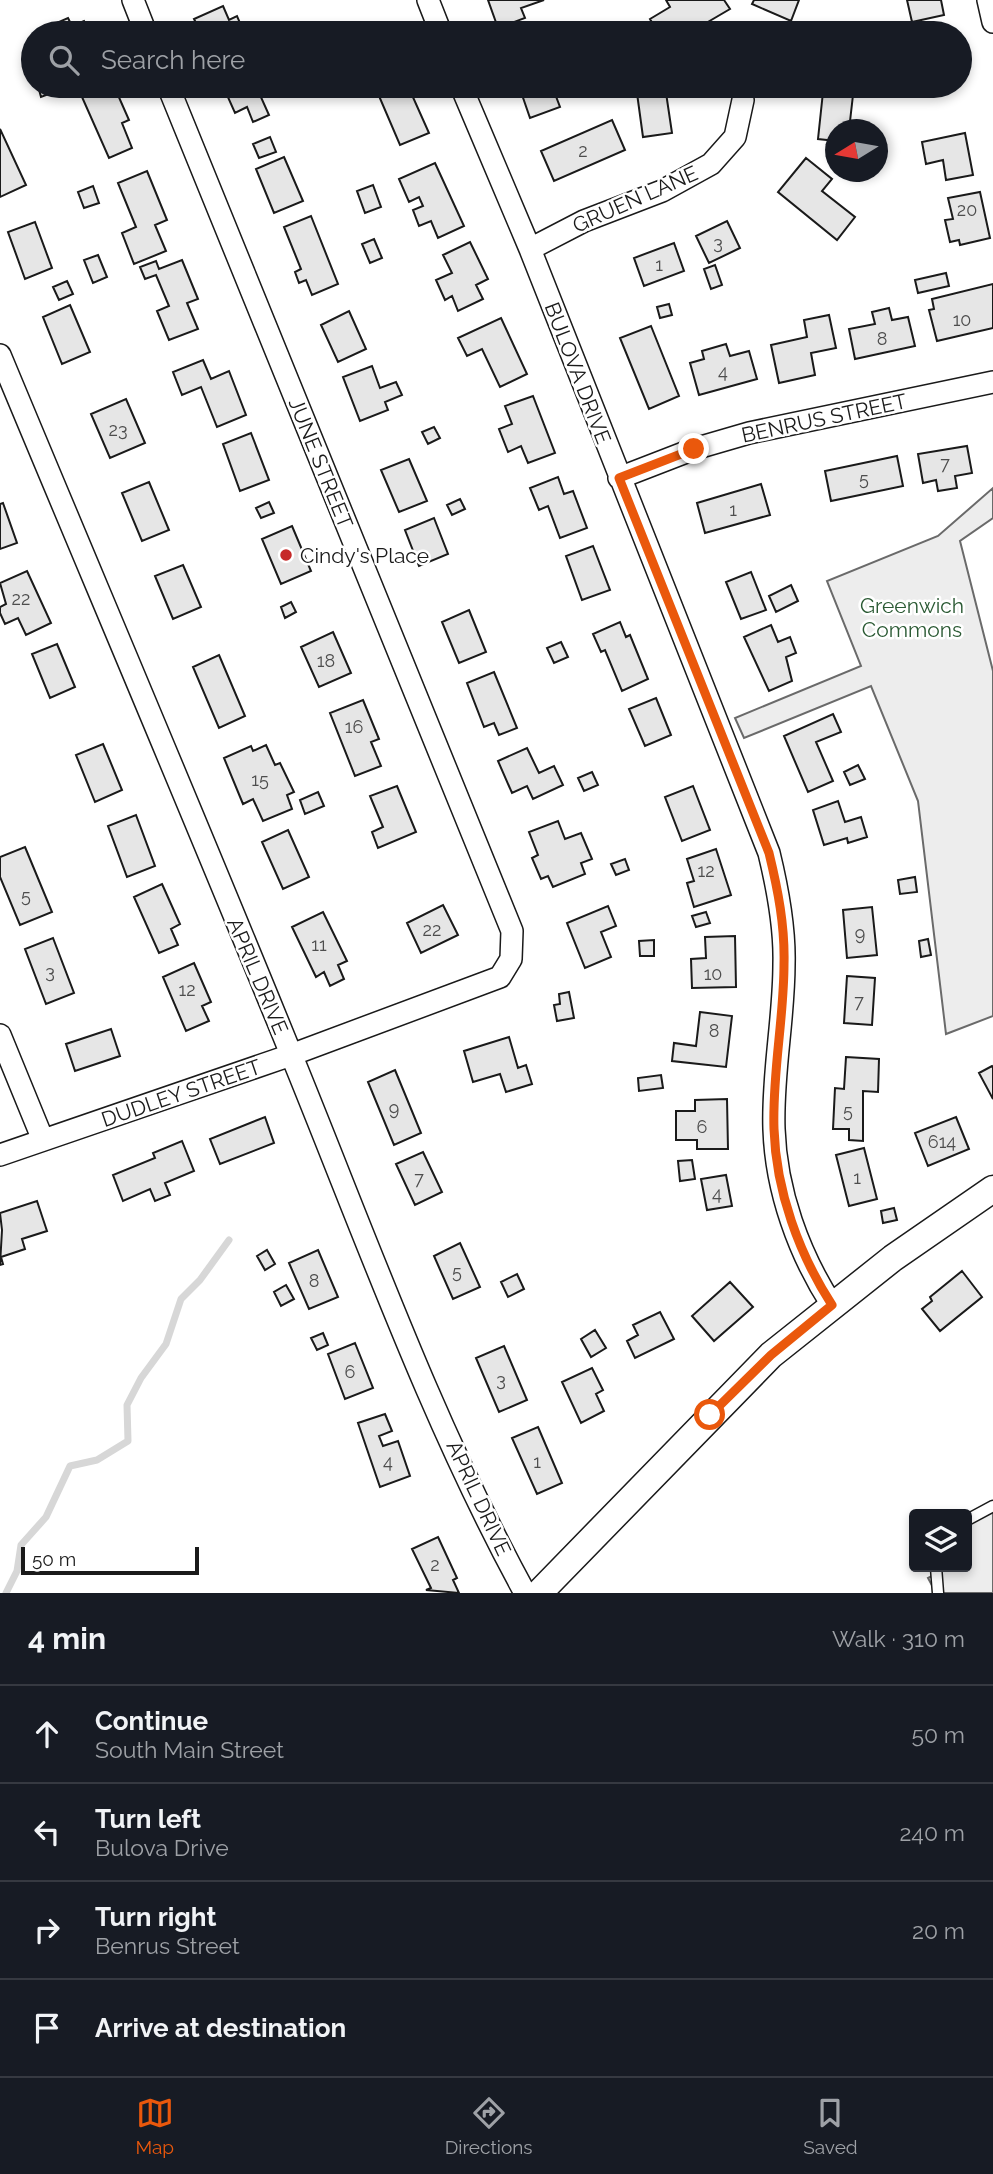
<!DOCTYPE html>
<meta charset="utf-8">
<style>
:root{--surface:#171b24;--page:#242831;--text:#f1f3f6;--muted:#9ea1a6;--line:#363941;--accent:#ea580c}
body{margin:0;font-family:Raleway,sans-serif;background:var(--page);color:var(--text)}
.controls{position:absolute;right:21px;bottom:21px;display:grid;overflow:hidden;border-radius:7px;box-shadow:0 4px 10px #0003}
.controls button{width:63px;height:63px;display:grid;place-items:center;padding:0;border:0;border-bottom:2px solid var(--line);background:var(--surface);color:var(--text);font:35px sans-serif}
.compass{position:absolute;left:825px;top:119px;width:63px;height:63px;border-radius:50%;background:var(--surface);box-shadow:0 4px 10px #0003;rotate:259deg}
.scale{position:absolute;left:21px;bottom:18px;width:178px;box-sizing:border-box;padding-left:7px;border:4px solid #1a1a1a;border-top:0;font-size:19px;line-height:24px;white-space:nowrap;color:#1a1a1a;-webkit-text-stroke:5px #fff;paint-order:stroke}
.stop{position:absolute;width:21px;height:21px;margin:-16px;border:5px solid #ea580c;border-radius:50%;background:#fff}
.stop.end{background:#ea580c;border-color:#fff;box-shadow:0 2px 7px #0008}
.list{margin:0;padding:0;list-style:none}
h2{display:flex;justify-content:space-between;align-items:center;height:91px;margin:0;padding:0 28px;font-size:30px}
h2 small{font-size:23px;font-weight:400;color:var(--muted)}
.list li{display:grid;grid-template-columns:46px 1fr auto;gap:21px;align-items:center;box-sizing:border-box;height:98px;padding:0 28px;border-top:2px solid var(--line)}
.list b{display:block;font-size:26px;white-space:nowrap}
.list p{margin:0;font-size:23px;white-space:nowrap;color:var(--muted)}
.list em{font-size:23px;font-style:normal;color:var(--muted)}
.icon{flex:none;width:38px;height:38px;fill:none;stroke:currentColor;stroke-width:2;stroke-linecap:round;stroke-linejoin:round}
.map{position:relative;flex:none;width:993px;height:1593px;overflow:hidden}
.search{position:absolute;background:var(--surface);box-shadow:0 4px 10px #0003;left:21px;right:21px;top:21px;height:77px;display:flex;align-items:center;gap:18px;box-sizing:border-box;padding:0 24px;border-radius:38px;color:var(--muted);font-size:26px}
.sheet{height:483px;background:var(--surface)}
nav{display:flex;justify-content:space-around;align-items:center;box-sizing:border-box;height:98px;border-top:2px solid var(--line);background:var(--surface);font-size:19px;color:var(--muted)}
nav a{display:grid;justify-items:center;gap:4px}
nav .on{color:var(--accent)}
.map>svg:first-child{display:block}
.built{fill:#ededed;stroke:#6a6a6a;stroke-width:2}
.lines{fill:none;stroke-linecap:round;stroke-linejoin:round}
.stream{stroke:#d7d7d7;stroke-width:7}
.building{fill:#e6e6e6;stroke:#1a1a1a;stroke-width:2}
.service-casing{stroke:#1a1a1a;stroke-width:13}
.minor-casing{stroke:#1a1a1a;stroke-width:24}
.tertiary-casing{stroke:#1a1a1a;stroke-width:29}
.service{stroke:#fff;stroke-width:10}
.minor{stroke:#fff;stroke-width:21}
.tertiary{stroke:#fff;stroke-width:26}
.route{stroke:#ea580c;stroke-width:9}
.poi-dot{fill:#c62828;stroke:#fff;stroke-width:2.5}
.labels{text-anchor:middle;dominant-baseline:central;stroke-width:5;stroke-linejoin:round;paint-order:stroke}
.number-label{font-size:18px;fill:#4d4d4d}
.street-label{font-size:21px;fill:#1a1a1a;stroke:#fff}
.poi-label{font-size:21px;fill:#1a1a1a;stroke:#fff;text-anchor:start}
.park-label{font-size:21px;fill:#2b5a34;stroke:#fff}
</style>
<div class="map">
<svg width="993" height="1593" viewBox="0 0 993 1593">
<rect width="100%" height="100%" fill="#fff"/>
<path class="built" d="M 993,488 L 993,518 L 960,541 L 993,671 L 993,1016 L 946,1034 L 918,801 L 871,686 L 744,738 L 735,718 L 861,666 L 827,581 L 938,536 Z
M 993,1504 L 993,1593 L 936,1593 L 928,1578 L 950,1567 L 967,1567 L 967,1517 Z"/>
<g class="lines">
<path class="stream" d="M 6,1593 L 17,1571 L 21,1545 L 46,1517 L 70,1466 L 97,1460 L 128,1441 L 127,1405 L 141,1378 L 166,1344 L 181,1299 L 200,1280 L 229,1240"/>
</g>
<path class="building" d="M 488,0 L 544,0 L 521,8 L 525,18 L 498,28 Z
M 666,0 L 724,0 L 730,9 L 689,33 L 658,33 L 650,19 L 670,7 Z
M 754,0 L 799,0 L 791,21 L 752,4 Z
M 907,0 L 941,0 L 944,15 L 912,22 Z
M 223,6 L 229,20 L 237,16 L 243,30 L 237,33 L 201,33 L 194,19 Z
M 68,18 L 72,26 L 84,21 L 89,33 L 56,33 L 52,25 Z
M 38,86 L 55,86 L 57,91 L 41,97 Z
M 108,86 L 114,86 L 129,120 L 122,123 L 132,148 L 109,158 L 82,97 Z
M 223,86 L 256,86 L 269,115 L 253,122 L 247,107 L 235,113 Z
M 402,86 L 408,86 L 429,133 L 400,145 L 379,96 Z
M 519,86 L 552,86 L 560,107 L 530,118 Z
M 636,86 L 665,86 L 672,133 L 643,137 Z
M 823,92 L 853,95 L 849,130 L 836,130 L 836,141 L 818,139 Z
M 612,120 L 625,150 L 554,181 L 541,151 Z
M 0,129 L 26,185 L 0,197 Z
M 965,133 L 973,175 L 946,180 L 943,160 L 926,164 L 922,142 Z
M 270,137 L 276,152 L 259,158 L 253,144 Z
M 284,157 L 303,201 L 274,213 L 256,169 Z
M 806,158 L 832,179 L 822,191 L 855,217 L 837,240 L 778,192 Z
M 435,163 L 464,226 L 438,238 L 431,221 L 419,226 L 413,210 L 423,206 L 419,197 L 409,202 L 399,179 Z
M 147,171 L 167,220 L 155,225 L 166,251 L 134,264 L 122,233 L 136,227 L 118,183 Z
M 373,185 L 381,207 L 365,213 L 357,191 Z
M 93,186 L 99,203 L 84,208 L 78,192 Z
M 980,192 L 990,238 L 960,245 L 959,240 L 950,242 L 945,220 L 953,219 L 948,198 Z
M 311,216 L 338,284 L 312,295 L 306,280 L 299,283 L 295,272 L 301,269 L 284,227 Z
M 727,221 L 740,248 L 709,263 L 696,236 Z
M 35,222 L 52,268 L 25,279 L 8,232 Z
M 374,239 L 382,258 L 370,263 L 362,244 Z
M 470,242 L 488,279 L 476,285 L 483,299 L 458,311 L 452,296 L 445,300 L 436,280 L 452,273 L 443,255 Z
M 674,243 L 684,271 L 644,286 L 634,258 Z
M 98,255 L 107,277 L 93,283 L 84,260 Z
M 182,260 L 198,299 L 187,303 L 198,329 L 169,340 L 157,311 L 169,306 L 156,275 L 145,279 L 140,267 L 156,261 L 159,269 Z
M 715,265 L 722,285 L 711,289 L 704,269 Z
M 946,273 L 949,286 L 918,293 L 915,280 Z
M 67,281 L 73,294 L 59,300 L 53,287 Z
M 993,284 L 993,328 L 937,341 L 929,310 L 934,309 L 932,299 Z
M 669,304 L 672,315 L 660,318 L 657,307 Z
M 70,305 L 90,352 L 62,364 L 43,317 Z
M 889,308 L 892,320 L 908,317 L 915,346 L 855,359 L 849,329 L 875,324 L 872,312 Z
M 349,311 L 366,349 L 338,362 L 321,325 Z
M 829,315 L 836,348 L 811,353 L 815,375 L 779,383 L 771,345 L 807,337 L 804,320 Z
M 501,318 L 527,374 L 500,387 L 482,349 L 467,356 L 458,338 Z
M 651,326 L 679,396 L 649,409 L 620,338 Z
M 726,344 L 730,356 L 749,351 L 757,379 L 699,395 L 690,363 L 704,359 L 702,351 Z
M 203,360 L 211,379 L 229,371 L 246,415 L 217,427 L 201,387 L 182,395 L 173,372 Z
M 372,366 L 380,388 L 396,382 L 402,395 L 385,402 L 388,410 L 360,421 L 343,377 Z
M 533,396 L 555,453 L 528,463 L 521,446 L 508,452 L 499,429 L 512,424 L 505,406 Z
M 126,399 L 145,443 L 110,458 L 91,414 Z
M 434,427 L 440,438 L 428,444 L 422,432 Z
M 251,433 L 269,480 L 240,491 L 223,444 Z
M 967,446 L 972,473 L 955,476 L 957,488 L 938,491 L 936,480 L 923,483 L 918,454 Z
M 897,456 L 903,486 L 831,501 L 825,471 Z
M 409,459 L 427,501 L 399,512 L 381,470 Z
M 558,477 L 564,494 L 573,491 L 587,528 L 560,538 L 548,506 L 539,510 L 530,488 Z
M 149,482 L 169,530 L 142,541 L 122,493 Z
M 761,484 L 770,515 L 705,533 L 697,503 Z
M 460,499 L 465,509 L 452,515 L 447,505 Z
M 269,502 L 274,513 L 261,518 L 256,508 Z
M 3,503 L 17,543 L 0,549 L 0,504 Z
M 434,518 L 448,554 L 419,566 L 405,530 Z
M 292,526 L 311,571 L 281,584 L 262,539 Z
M 593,546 L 610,590 L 582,600 L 566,556 Z
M 183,565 L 201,607 L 173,619 L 155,576 Z
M 27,571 L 51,623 L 26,635 L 18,618 L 5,624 L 0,613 L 0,607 L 6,604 L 0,583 Z
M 751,572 L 766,610 L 741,619 L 726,582 Z
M 791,585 L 798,601 L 776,612 L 769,596 Z
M 291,602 L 296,612 L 285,618 L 281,607 Z
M 469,610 L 486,652 L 459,663 L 442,622 Z
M 620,622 L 626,637 L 630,635 L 648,679 L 622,691 L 605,650 L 601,652 L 593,634 Z
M 771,625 L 778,642 L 790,637 L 796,653 L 786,657 L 792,681 L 769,691 L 744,637 Z
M 333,632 L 351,673 L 319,687 L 301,647 Z
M 561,642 L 568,657 L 554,663 L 547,648 Z
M 57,644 L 75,687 L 50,698 L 32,654 Z
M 219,655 L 245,716 L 219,728 L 193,667 Z
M 494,672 L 517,728 L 499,735 L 494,723 L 484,727 L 467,683 Z
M 656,698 L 671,735 L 645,746 L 629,709 Z
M 363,700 L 379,739 L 371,742 L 381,766 L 355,776 L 330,713 Z
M 833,714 L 841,732 L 816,742 L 833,781 L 808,792 L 784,736 Z
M 103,744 L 122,790 L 95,802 L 76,755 Z
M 266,745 L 275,765 L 280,763 L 294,792 L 287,795 L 292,809 L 263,821 L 253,799 L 243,804 L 224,758 L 251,746 L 253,751 Z
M 527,748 L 539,773 L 554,766 L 563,785 L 533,799 L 527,786 L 512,793 L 498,761 Z
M 858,765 L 865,779 L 850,785 L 844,772 Z
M 592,772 L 598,785 L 584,791 L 578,778 Z
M 397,786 L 416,832 L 378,848 L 372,832 L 383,827 L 370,796 Z
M 693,786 L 710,830 L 682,841 L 665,797 Z
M 318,792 L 324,806 L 305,814 L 300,800 Z
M 838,801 L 845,822 L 861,817 L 867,837 L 848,843 L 847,838 L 824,845 L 813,810 Z
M 136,815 L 155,866 L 127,877 L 108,826 Z
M 558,821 L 565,839 L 581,833 L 592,859 L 581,863 L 585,874 L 553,887 L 548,876 L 541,879 L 532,858 L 538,855 L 529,832 Z
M 288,830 L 309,877 L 283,889 L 262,842 Z
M 25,847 L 52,912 L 20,925 L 0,877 L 0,857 Z
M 716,849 L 731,895 L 694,907 L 687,883 L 694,881 L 687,859 Z
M 625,859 L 629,870 L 616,875 L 611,864 Z
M 915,877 L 917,892 L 900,894 L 898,880 Z
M 162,884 L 180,924 L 171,929 L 178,945 L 159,953 L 134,897 Z
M 443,905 L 458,935 L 421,953 L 407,923 Z
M 608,906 L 616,926 L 601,932 L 611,957 L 585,968 L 567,923 Z
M 872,907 L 877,955 L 847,958 L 843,910 Z
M 323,912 L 347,961 L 338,965 L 344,979 L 330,986 L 324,972 L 316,977 L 292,927 Z
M 706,912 L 710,923 L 696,927 L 692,916 Z
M 735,936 L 736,987 L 692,988 L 691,959 L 706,958 L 705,937 Z
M 53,938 L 74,993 L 46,1004 L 25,949 Z
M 928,939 L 931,955 L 921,957 L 919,941 Z
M 654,940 L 654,956 L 640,956 L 639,941 Z
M 194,963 L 211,1002 L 202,1006 L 209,1021 L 186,1031 L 163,977 Z
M 847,976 L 875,978 L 872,1025 L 844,1023 Z
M 569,992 L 574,1018 L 557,1021 L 554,1005 L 560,1004 L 559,994 Z
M 700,1012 L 732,1016 L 726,1067 L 672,1061 L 674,1043 L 696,1046 Z
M 111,1029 L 120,1056 L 75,1071 L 66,1044 Z
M 509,1037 L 518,1068 L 526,1065 L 532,1084 L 506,1092 L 500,1074 L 473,1082 L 464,1051 Z
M 846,1057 L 879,1059 L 878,1092 L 863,1091 L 863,1141 L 849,1140 L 849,1129 L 833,1129 L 835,1088 L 844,1089 Z
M 992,1066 L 993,1067 L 993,1099 L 979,1073 Z
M 395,1070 L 421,1133 L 394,1145 L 368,1082 Z
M 661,1075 L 663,1088 L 639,1091 L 638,1078 Z
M 727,1099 L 728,1149 L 697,1149 L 697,1140 L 676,1140 L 676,1111 L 695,1111 L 695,1100 Z
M 265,1117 L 274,1143 L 220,1164 L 210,1139 Z
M 956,1117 L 969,1149 L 928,1166 L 915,1133 Z
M 182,1141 L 194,1171 L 165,1183 L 170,1195 L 155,1201 L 150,1189 L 123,1201 L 113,1175 L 155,1158 L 153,1153 Z
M 864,1148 L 877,1199 L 849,1206 L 836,1155 Z
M 423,1152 L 442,1192 L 415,1205 L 396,1164 Z
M 692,1160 L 695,1179 L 680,1181 L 678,1161 Z
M 726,1175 L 732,1206 L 707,1210 L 701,1179 Z
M 37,1201 L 47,1231 L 22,1239 L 25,1249 L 1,1257 L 3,1264 L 0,1265 L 2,1230 L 0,1213 Z
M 894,1208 L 897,1220 L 883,1223 L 881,1211 Z
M 460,1243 L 480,1287 L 453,1299 L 434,1256 Z
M 267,1250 L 275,1264 L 265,1270 L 257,1256 Z
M 318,1250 L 338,1297 L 309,1309 L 289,1263 Z
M 962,1271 L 982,1297 L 940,1331 L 922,1309 L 932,1301 L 930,1297 Z
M 517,1274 L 524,1289 L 508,1297 L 501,1282 Z
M 730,1282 L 753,1307 L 714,1341 L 692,1316 Z
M 286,1285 L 294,1299 L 281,1306 L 274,1292 Z
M 660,1312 L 674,1339 L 635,1358 L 627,1341 L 638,1335 L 633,1325 Z
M 595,1330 L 606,1348 L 591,1357 L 581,1339 Z
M 323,1333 L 328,1345 L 317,1350 L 311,1338 Z
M 355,1343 L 373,1388 L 345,1399 L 328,1354 Z
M 504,1346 L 527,1400 L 499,1412 L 476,1358 Z
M 592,1368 L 603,1390 L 596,1394 L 604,1411 L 581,1423 L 562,1382 Z
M 385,1414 L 392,1431 L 379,1436 L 383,1446 L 398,1441 L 410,1476 L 380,1487 L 358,1423 Z
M 538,1427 L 562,1483 L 537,1494 L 512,1438 Z
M 438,1537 L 457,1578 L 453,1580 L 459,1593 L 426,1590 L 431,1588 L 412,1549 Z"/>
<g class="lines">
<g class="service-casing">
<path id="service" d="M 967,1520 L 993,1506
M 936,1567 L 938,1593"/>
</g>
<g class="minor-casing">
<path id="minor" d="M 133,0 L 146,33
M 428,0 L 441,33
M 988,0 L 993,22
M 461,86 L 530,249 L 769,853 C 778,890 785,927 784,964 C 784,1020 772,1074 774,1129 C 776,1191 799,1254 832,1305
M 530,249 L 584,221 L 662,191 L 711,164 L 735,137 L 743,100
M 0,355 C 97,588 196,820 291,1054 C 365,1235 431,1421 525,1593
M 619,478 L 694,449 L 749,433 L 993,382
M 0,1035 L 43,1140
M 0,1155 L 291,1055 L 500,977 L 511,959 L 512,931 L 168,86"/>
</g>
<g class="tertiary-casing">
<path id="tertiary" d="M 539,1593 L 771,1355 L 893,1258 L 993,1189"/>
</g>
<use href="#service" class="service"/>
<use href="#minor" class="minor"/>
<use href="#tertiary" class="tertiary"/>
</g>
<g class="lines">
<path class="route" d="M 694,449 L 619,478 L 769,853 C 778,890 785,926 784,964 C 784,1019 772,1074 774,1129 C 776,1191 799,1254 832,1305 L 771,1355 L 710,1415"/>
</g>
<circle class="poi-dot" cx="286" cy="555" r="7"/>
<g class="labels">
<g class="number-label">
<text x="583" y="150">2</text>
<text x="967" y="209">20</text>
<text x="718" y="242">3</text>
<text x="659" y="264">1</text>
<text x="962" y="319">10</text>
<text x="882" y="338">8</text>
<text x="723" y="371">4</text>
<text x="118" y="429">23</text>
<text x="945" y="463">7</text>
<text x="864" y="478">5</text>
<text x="733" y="509">1</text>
<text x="21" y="598">22</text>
<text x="326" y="660">18</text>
<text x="354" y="726">16</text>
<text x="260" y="779">15</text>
<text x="706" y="870">12</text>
<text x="26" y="895">5</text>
<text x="432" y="929">22</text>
<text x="860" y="933">9</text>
<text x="319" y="944">11</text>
<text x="50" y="971">3</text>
<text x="713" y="973">10</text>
<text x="187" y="989">12</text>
<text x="859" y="1001">7</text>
<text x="714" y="1030">8</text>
<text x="394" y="1108">9</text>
<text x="848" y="1110">5</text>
<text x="702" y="1126">6</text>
<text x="942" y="1141">614</text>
<text x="857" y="1177">1</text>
<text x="419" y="1178">7</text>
<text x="717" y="1193">4</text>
<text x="457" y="1271">5</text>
<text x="314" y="1280">8</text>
<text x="350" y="1371">6</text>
<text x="501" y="1379">3</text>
<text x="388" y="1461">4</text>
<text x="537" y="1461">1</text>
<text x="435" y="1564">2</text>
</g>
<g class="street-label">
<text transform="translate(635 199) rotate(-24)">GRUEN LANE</text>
<text transform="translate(578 373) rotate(69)">BULOVA DRIVE</text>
<text transform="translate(824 418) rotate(-12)">BENRUS STREET</text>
<text transform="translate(321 463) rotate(68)">JUNE STREET</text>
<text transform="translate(258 976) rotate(67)">APRIL DRIVE</text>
<text transform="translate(181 1093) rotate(-19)">DUDLEY STREET</text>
<text transform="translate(479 1498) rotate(65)">APRIL DRIVE</text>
</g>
<g class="poi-label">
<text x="300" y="555">Cindy's Place</text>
</g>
<g class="park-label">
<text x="912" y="605">Greenwich<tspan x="912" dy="24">Commons</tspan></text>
</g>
</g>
</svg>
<div class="controls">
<button><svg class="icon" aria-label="layers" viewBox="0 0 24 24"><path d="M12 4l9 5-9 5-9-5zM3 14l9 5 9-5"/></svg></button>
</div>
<svg class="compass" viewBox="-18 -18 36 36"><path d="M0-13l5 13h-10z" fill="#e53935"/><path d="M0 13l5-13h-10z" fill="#9ea1a6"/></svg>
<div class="scale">50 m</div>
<div class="stop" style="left:710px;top:1415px"></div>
<div class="stop end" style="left:694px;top:449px"></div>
<div class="search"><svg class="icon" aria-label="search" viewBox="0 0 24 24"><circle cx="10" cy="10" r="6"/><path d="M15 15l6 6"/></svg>Search here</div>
</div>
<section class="sheet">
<h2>4 min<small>Walk · 310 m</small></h2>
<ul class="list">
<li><svg class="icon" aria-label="ahead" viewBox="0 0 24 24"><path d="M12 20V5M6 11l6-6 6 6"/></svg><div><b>Continue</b><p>South Main Street</p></div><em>50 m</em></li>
<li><svg class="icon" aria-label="left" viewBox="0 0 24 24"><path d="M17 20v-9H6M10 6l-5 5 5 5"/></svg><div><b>Turn left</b><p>Bulova Drive</p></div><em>240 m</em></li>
<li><svg class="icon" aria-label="right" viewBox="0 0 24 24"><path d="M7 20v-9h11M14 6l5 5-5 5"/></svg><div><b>Turn right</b><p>Benrus Street</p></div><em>20 m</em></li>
<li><svg class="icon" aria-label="arrive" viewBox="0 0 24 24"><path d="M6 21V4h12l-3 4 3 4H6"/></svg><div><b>Arrive at destination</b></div></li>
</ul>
</section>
<nav>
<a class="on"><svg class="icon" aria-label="map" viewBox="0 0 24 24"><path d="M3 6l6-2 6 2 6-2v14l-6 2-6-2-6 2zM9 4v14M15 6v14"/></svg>Map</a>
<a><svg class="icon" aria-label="directions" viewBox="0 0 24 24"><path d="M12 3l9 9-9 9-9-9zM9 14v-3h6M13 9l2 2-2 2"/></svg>Directions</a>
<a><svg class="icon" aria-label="saved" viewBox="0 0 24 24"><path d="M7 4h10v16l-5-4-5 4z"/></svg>Saved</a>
</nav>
